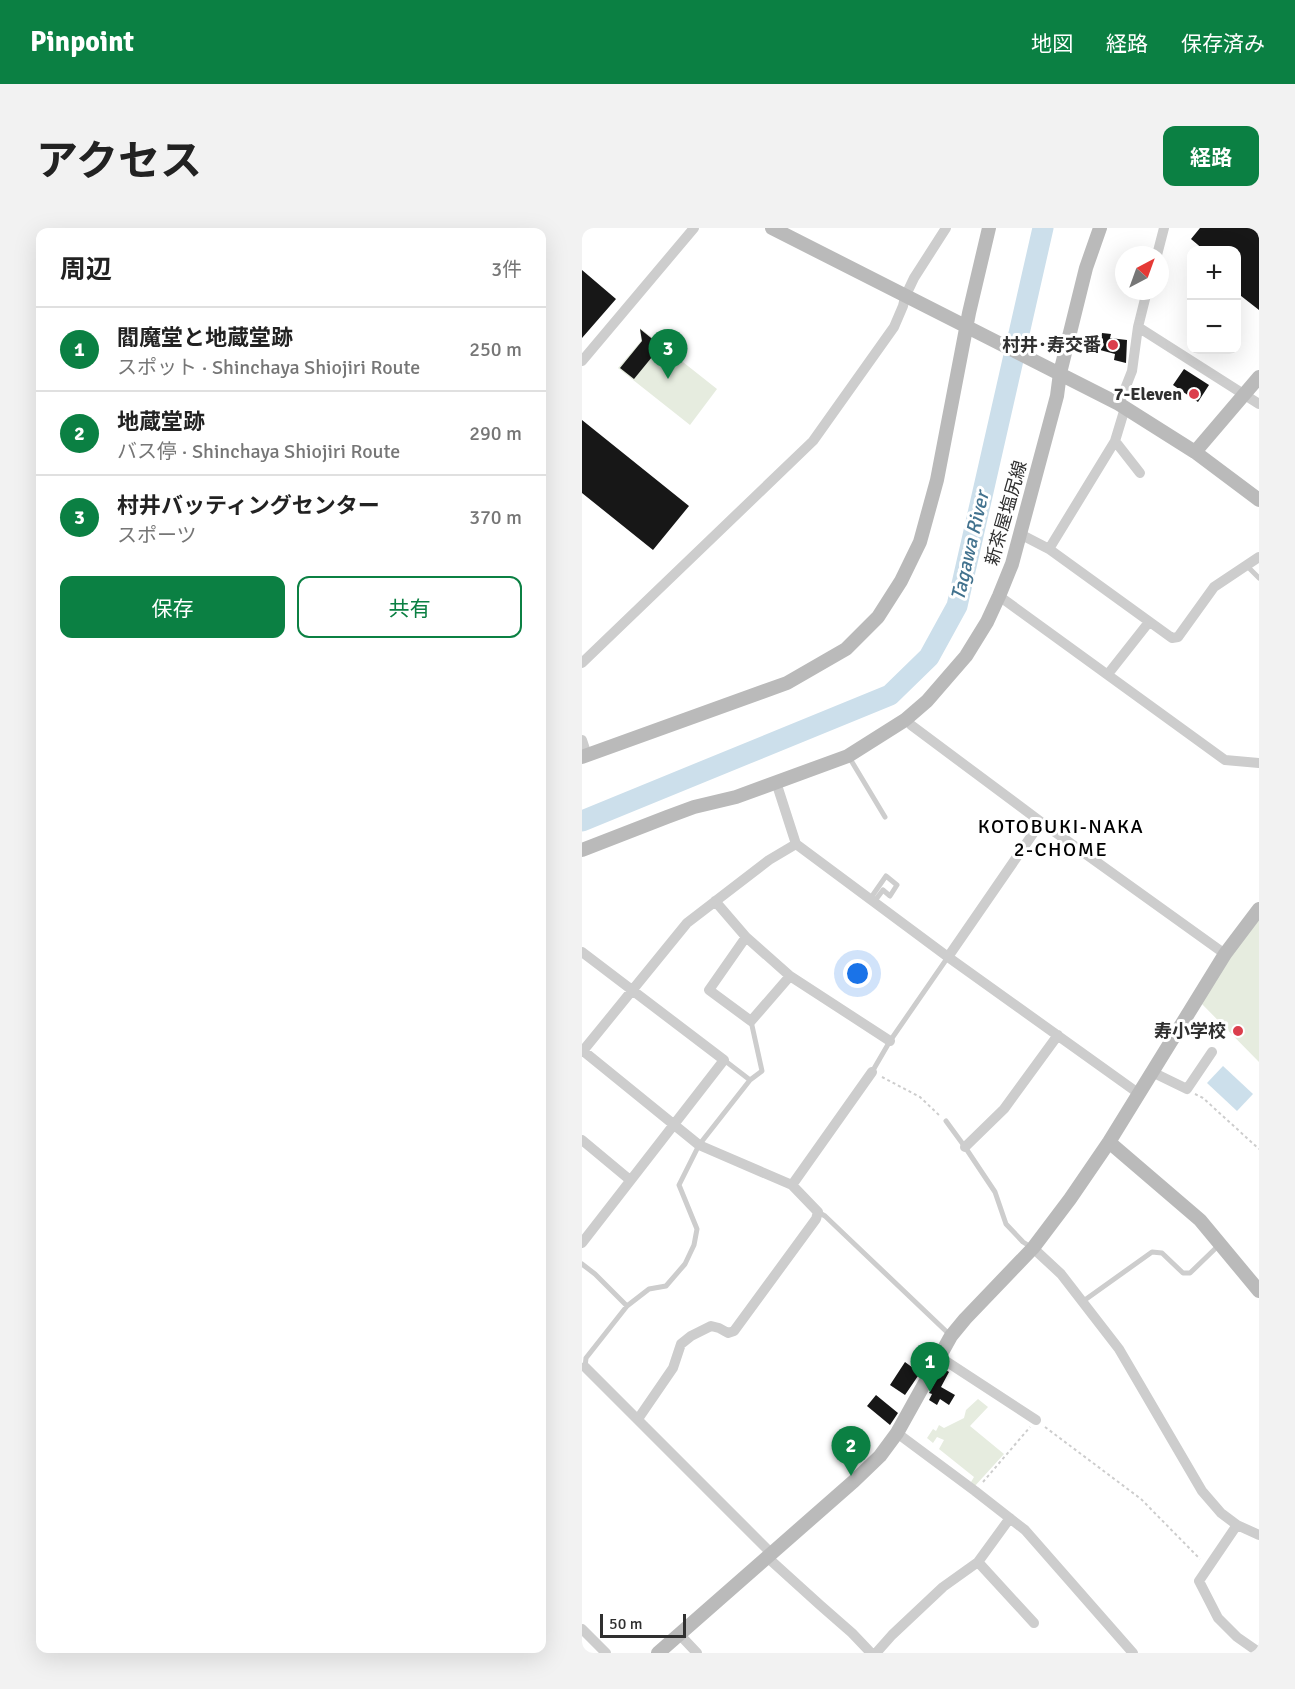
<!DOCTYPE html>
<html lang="ja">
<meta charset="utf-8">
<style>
:root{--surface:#fff;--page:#f2f2f2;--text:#222;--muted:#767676;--line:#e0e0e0;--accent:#0b8043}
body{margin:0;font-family:Signika,"Noto Sans JP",sans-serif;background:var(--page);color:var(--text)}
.controls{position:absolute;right:18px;top:18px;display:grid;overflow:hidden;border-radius:12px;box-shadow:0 6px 24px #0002}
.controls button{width:54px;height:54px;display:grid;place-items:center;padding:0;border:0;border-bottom:2px solid var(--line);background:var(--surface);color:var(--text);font:30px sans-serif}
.compass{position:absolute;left:533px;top:18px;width:54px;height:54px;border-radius:50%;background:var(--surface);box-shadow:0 6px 24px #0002;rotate:41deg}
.scale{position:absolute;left:18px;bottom:15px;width:86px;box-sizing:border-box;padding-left:6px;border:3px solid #303030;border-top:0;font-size:16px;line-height:21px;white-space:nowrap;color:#303030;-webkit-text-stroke:4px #fff;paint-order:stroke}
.you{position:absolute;left:276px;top:746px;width:21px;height:21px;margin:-15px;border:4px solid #fff;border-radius:50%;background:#1a73e8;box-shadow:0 0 0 9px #1a73e833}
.badge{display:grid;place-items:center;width:39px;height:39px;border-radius:50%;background:var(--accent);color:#fff;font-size:20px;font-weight:700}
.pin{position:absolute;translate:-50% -50px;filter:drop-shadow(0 2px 3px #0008)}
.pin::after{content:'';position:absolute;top:32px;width:21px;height:18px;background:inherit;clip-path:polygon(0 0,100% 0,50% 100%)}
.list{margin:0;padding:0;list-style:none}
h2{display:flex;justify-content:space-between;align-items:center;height:78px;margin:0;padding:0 24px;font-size:26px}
h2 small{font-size:20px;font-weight:400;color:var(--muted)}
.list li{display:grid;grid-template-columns:39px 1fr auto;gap:18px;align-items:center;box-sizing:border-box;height:84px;padding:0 24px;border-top:2px solid var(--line)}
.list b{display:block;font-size:22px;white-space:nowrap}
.list p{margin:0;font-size:20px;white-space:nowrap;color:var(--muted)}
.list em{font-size:20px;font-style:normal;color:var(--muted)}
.actions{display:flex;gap:12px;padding:18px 24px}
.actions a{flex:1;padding:14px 0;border:2px solid var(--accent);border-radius:12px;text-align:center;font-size:21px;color:var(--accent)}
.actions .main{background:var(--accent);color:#fff}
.map{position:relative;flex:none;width:677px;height:1425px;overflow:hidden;border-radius:12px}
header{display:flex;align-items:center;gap:36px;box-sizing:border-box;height:84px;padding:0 30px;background:var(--accent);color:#fff}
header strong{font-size:28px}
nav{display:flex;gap:33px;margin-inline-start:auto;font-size:21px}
.intro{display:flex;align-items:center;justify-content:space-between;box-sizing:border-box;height:144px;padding:0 36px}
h1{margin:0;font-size:42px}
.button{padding:15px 27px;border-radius:12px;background:var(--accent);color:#fff;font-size:21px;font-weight:700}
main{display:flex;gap:36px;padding:0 36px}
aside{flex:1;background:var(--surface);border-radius:12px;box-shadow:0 6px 24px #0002}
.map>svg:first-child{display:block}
.green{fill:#e6ecdf}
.water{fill:#ccdfeb}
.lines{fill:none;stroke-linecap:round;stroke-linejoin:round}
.river{stroke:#ccdfeb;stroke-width:21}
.building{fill:#171717}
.path{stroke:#cdcdcd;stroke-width:2;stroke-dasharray:3 3;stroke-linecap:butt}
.lane{stroke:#cdcdcd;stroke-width:5}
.street{stroke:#cdcdcd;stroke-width:10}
.secondary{stroke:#bababa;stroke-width:14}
.poi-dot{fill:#db3e4c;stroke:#fff;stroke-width:2}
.labels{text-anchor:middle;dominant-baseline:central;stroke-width:6;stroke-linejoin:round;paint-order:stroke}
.poi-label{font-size:18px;font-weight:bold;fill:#303030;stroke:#fff;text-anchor:end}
.street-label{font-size:18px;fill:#303030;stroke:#fff}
.water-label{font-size:20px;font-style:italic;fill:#42728e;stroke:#fff}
.neighbourhood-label{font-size:20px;letter-spacing:1.5px;fill:#000;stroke:#fff}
</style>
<header>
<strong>Pinpoint</strong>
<nav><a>地図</a><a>経路</a><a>保存済み</a></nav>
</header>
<div class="intro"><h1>アクセス</h1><a class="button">経路</a></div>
<main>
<aside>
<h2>周辺<small>3件</small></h2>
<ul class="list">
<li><span class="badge">1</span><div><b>閻魔堂と地蔵堂跡</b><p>スポット · Shinchaya Shiojiri Route</p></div><em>250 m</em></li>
<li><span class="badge">2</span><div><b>地蔵堂跡</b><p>バス停 · Shinchaya Shiojiri Route</p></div><em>290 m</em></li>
<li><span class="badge">3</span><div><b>村井バッティングセンター</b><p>スポーツ</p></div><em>370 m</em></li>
</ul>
<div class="actions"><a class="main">保存</a><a>共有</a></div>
</aside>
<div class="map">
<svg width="677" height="1425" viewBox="0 0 677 1425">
<rect width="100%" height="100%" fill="#fff"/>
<path class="green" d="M 58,100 L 135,161 L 108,197 L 36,140 L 59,113 Z
M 677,690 L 677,834 L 617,773 L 664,705 Z
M 396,1171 L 406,1179 L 388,1198 L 422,1226 L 392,1259 L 389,1254 L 392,1249 L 357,1221 L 362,1212 L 355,1209 L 351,1215 L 345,1210 L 351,1201 L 354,1203 L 357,1197 L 362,1200 L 382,1190 L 384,1182 Z"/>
<path class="water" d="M 641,838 L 671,866 L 655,883 L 625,855 Z"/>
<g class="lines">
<path class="river" d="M 0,593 L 308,467 L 347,429 L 375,378 L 461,0"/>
</g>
<path class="building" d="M 618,0 L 677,0 L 677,82 L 654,64 L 654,22 L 622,22 L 609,11 Z
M 0,42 L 34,71 L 0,110 Z
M 58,101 L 79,118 L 52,151 L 38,140 L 60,113 Z
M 520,105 L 529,106 L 528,110 L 545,112 L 544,135 L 532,132 L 533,126 L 518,122 Z
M 602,141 L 627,157 L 616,174 L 591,157 Z
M 0,192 L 107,278 L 71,322 L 0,265 Z
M 323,1134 L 338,1145 L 323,1167 L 308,1157 Z
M 361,1140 L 367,1144 L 359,1159 L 373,1167 L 367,1177 L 358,1171 L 355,1177 L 347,1172 L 350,1166 L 347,1165 Z
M 294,1167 L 316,1185 L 308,1197 L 285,1178 Z"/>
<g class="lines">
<path class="path" d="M 300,849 L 338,869 L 357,887
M 613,866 L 621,870 L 677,921
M 463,1199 L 559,1271 L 618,1331
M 401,1254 L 448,1199"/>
<path class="lane" d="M 665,338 L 677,350
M 267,529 L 303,589
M 288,671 L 304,648 L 315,657 L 308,668 L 301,662 L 292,674
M 142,832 L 168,852
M 290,844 L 308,813 L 366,729
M 364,893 L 383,919 L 413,964 L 424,996 L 441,1014 L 449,1019
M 236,984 L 243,988 L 368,1107
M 0,1036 L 13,1046 L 45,1078
M 500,1074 L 570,1024 L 580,1025 L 601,1045 L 608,1045 L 637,1017
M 3,1139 L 4,1130 L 45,1078 L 67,1061 L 84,1058 L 103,1036 L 112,1017 L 115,1001 L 97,957 L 117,917 L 168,852 L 180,843 L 169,793"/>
<path class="street" d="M 575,27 L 582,0
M 556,99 L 677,176
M 0,133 L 112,0
M 537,176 L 550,143 L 556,99 L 565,63
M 533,213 L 558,245
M 438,306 L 467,321 L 590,410 L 596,409 L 632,359 L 677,329
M 467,321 L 533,213 L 543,180
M 417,368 L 643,532 L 677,535
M 0,435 L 231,213 L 312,99 L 321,78 L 323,69 L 332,50 L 364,0
M 526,446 L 567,394
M 329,497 L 459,594 L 643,726
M 0,512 L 5,527
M 214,616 L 366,729 L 556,865
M 133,673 L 164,709 L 208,748 L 308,813
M 164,709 L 127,762 L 169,793 L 208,748
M 0,724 L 142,832 L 0,1015
M 366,729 L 459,594
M 0,822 L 117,917 L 210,957 L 236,984 L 234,991 L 152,1103 L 146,1105 L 137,1100 L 129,1098 L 109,1108 L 99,1116 L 91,1140 L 56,1191
M 0,824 L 105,695 L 187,632 L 214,616 L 194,554
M 570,844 L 605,861 L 630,824
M 0,912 L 48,952
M 383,919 L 422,881 L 476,807
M 210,957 L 290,844
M 451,1020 L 479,1046 L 537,1121 L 620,1263 L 639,1285 L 655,1297 L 677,1307
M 356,1128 L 454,1192
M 3,1139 L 189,1325
M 315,1205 L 393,1263 L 443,1302 L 551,1425
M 655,1297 L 617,1353 L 636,1390 L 655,1409 L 675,1423
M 185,1329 L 238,1377 L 270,1405 L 289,1425
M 396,1334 L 452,1395
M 0,1401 L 24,1425
M 98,1407 L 115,1425
M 294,1425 L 310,1407 L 361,1359 L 396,1334 L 428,1290"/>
<path class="secondary" d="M 190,0 L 537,176 L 613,224 L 677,272
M 613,224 L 677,149
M 0,529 L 205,455 L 264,421 L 296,389 L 319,353 L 338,314 L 355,252 L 387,85 L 407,0
M 0,622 L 85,589 L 112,579 L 154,569 L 266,528 L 323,492 L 345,473 L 384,428 L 405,394 L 417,368 L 430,336 L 475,168 L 478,145 L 504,40 L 518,0
M 527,914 L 618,992 L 677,1063
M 76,1425 L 272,1253 L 298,1228 L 315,1205 L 369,1108 L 383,1091 L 451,1020 L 488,971 L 527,914 L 643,726 L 677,681"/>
</g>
<g class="poi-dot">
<circle cx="531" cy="117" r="6"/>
<circle cx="612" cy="166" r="6"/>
<circle cx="656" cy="803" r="6"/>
</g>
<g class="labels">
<g class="poi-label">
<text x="519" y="117">村井･寿交番</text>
<text x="600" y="166">7-Eleven</text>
<text x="644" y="803">寿小学校</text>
</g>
<g class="street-label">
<text transform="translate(424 285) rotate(-74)">新茶屋塩尻線</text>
</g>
<g class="water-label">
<text transform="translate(388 318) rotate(-77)">Tagawa River</text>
</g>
<g class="neighbourhood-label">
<text x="479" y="598">KOTOBUKI-NAKA<tspan x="479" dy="23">2-CHOME</tspan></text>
</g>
</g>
</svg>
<div class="controls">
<button>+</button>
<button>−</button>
</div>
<svg class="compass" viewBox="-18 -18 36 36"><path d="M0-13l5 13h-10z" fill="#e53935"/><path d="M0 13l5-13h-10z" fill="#767676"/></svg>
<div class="scale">50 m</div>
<div class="you"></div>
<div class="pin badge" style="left:348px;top:1164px">1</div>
<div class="pin badge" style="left:269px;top:1248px">2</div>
<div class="pin badge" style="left:86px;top:151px">3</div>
</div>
</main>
